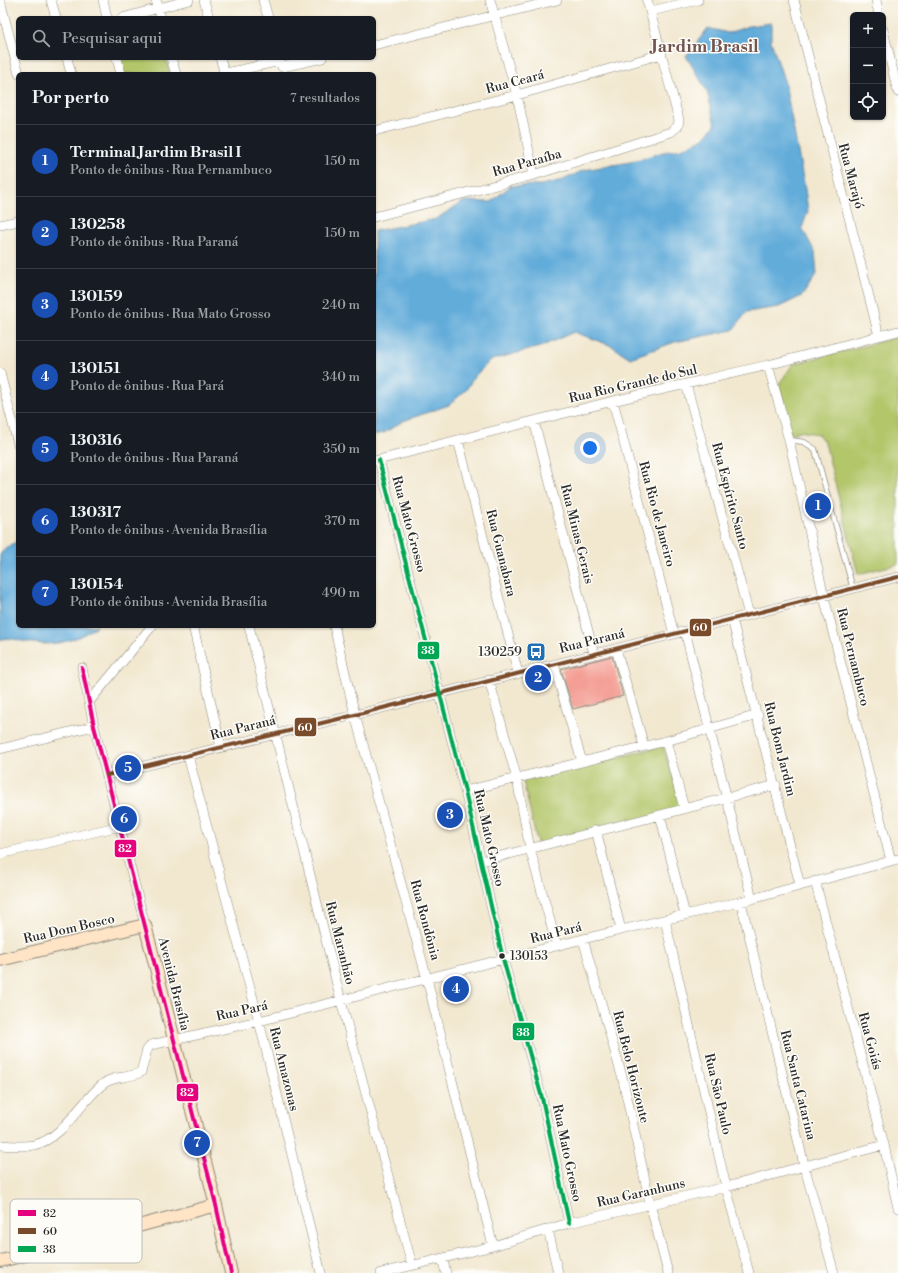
<!DOCTYPE html>
<html lang="pt">
<meta charset="utf-8">
<style>
:root{--surface:#171b24;--page:#242831;--text:#f1f3f6;--muted:#9ea1a6;--line:#363941;--accent:#db2777}
body{margin:0;font-family:"Libre Bodoni",serif;background:var(--page);color:var(--text)}
.controls{position:absolute;right:12px;top:12px;display:grid;overflow:hidden;border-radius:6px;box-shadow:0 1px 3px #0004}
.controls button{width:36px;height:36px;display:grid;place-items:center;padding:0;border:0;border-bottom:1px solid var(--line);background:var(--surface);color:var(--text);font:20px sans-serif}
.you{position:absolute;left:590px;top:448px;width:14px;height:14px;margin:-10px;border:3px solid #fff;border-radius:50%;background:#1a73e8;box-shadow:0 0 0 6px #1a73e833}
.badge{display:grid;place-items:center;width:26px;height:26px;border-radius:50%;background:var(--accent);color:#fff;font-size:13px;font-weight:700}
.pin{position:absolute;translate:-50% -50%;border:2px solid #fff;box-shadow:0 1px 4px #0006}
.list{margin:0;padding:0;list-style:none}
h2{display:flex;justify-content:space-between;align-items:center;height:52px;margin:0;padding:0 16px;font-size:17px}
h2 small{font-size:13px;font-weight:400;color:var(--muted)}
.list li{display:grid;grid-template-columns:26px 1fr auto;gap:12px;align-items:center;box-sizing:border-box;height:72px;padding:0 16px;border-top:1px solid var(--line)}
.list b{display:block;font-size:15px;white-space:nowrap}
.list p{margin:0;font-size:13px;white-space:nowrap;color:var(--muted)}
.list em{font-size:13px;font-style:normal;color:var(--muted)}
.icon{flex:none;width:22px;height:22px;fill:none;stroke:currentColor;stroke-width:2;stroke-linecap:round;stroke-linejoin:round}
.map{position:relative;flex:none;width:898px;height:1273px;overflow:hidden}
.search{position:absolute;background:var(--surface);box-shadow:0 1px 3px #0004;left:16px;top:16px;width:360px;height:44px;display:flex;align-items:center;gap:10px;box-sizing:border-box;padding:0 14px;border-radius:6px;color:var(--muted);font-size:15px}
.panel{position:absolute;background:var(--surface);box-shadow:0 1px 3px #0004;left:16px;top:72px;width:360px;height:556px;border-radius:6px}
.map>svg:first-child{display:block}
.green{fill:#b3c66a;stroke:#6f784a}
.water{fill:#62acda;stroke:#466c82}
.building{fill:#f49f95}
.lines{fill:none;stroke-linecap:round;stroke-linejoin:round}
.lane-casing{stroke:#8e8a7e;stroke-width:6}
.street-casing{stroke:#8e8a7e;stroke-width:10}
.secondary-casing{stroke:#8e8a7e;stroke-width:14}
.lane{stroke:#fff;stroke-width:4.5}
.street{stroke:#fff;stroke-width:9}
.secondary{stroke:#ffe4c6;stroke-width:12}
.bus-1-casing{stroke:#fdfcf7;stroke-width:7}
.bus-2-casing{stroke:#fdfcf7;stroke-width:7}
.bus-3-casing{stroke:#fdfcf7;stroke-width:7}
.bus-1{stroke:#e5007d;stroke-width:4}
.bus-2{stroke:#7a4b2a;stroke-width:4}
.bus-3{stroke:#00a651;stroke-width:4}
.bus-dot{fill:#2b2b2b;stroke:#fdfcf7;stroke-width:1.5}
.labels{text-anchor:middle;dominant-baseline:central;stroke-width:3;stroke-linejoin:round;paint-order:stroke}
.bus-label{font-size:12px;fill:#2b2b2b;stroke:#fdfcf7;text-anchor:start}
.street-label{font-size:13px;fill:#2b2b2b;stroke:#fdfcf7}
.poi-label{font-size:13px;fill:#2b2b2b;stroke:#fdfcf7;text-anchor:end}
.district-label{font-size:17px;font-weight:bold;fill:#715450;stroke:#fdfcf7}
.key{fill:#fdfcf7;stroke:#bebdba;stroke-width:1}
.key-label{font-size:11px;fill:#2b2b2b}
.line-badge{stroke:#fdfcf7;stroke-width:1.5}
.badge-label{font-size:11px;text-anchor:middle;font-weight:bold;fill:#fff}
</style>
<div class="map">
<svg width="898" height="1273" viewBox="0 0 898 1273">
<rect width="100%" height="100%" fill="#fdfcf7"/>
<filter id="ink" filterUnits="userSpaceOnUse"><feTurbulence type="fractalNoise" baseFrequency=".025" numOctaves="2"/><feDisplacementMap in="SourceGraphic" scale="8" xChannelSelector="R" yChannelSelector="G"/><feConvolveMatrix kernelMatrix="1 2 1 2 8 2 1 2 1" color-interpolation-filters="sRGB"/></filter>
<filter id="wash" filterUnits="userSpaceOnUse"><feTurbulence type="fractalNoise" baseFrequency=".012" numOctaves="4" result="noise"/><feDisplacementMap in="SourceGraphic" scale="16" xChannelSelector="R" yChannelSelector="G"/><feGaussianBlur stdDeviation="0.9" result="paint"/><feColorMatrix in="noise" values="0 0 0 0 0 0 0 0 0 0 0 0 0 0 0 0 0 1.4 0 .05"/><feComposite in="paint" operator="in"/></filter>
<g filter="url(#wash)">
<rect width="100%" height="100%" fill="#f2e8d0"/>
<path class="green" d="M 117,58 L 166,58 L 170,74 L 121,74 Z
M 898,337 L 898,564 L 858,574 L 825,443 L 818,434 L 799,431 L 791,434 L 779,384 L 793,364 Z
M 663,746 L 683,810 L 538,846 L 523,781 Z"/>
<path class="water" d="M 771,23 L 771,41 L 785,83 L 805,189 L 808,211 L 802,228 L 815,252 L 817,274 L 802,296 L 779,307 L 747,312 L 733,330 L 675,342 L 630,358 L 612,346 L 574,332 L 540,347 L 491,360 L 474,377 L 466,390 L 449,405 L 403,421 L 384,433 L 374,435 L 374,231 L 436,219 L 464,201 L 491,202 L 510,186 L 541,185 L 563,180 L 584,170 L 630,162 L 663,152 L 681,149 L 704,138 L 715,125 L 707,91 L 686,56 L 708,28 L 728,33 L 749,26 Z
M 18,541 L 18,626 L 97,626 C 74,642 55,647 27,642 C 18,641 9,636 0,640 L 0,555 L 5,548 Z"/>
<g id="blocks">
<path class="building" d="M 612,656 L 623,696 L 573,709 L 561,669 Z"/>
</g>
</g>
<g filter="url(#ink)">
<use href="#blocks" fill-opacity="0" stroke="#8e8a7e" stroke-width="1"/>
<g class="lines">
<g class="lane-casing">
<path id="lane" d="M 789,440 L 804,442 L 815,449 L 853,589"/>
</g>
<g class="street-casing">
<path id="street" d="M 0,0 L 19,74
M 51,0 L 56,18
M 103,0 L 107,18
M 156,0 L 161,18
M 204,0 L 209,18
M 263,0 L 268,18
M 490,0 L 517,95 L 534,175
M 794,0 L 879,336
M 876,0 L 879,15
M 651,11 L 698,0
M 122,18 L 189,0
M 883,30 L 898,92
M 374,45 L 557,0
M 67,58 L 71,74
M 117,58 L 121,74
M 171,58 L 176,74
M 220,58 L 225,74
M 282,67 L 322,58
M 222,74 L 280,61
M 374,131 L 517,95 L 662,54
M 374,217 L 534,175 L 671,132 L 678,126 L 679,120 L 647,0
M 0,225 L 18,221
M 768,365 L 789,440 L 824,597 L 891,861
M 0,373 L 18,444
M 686,384 L 749,615
M 613,401 L 674,634
M 534,421 L 594,654
M 458,440 L 518,673
M 379,460 L 465,791 L 503,959 L 542,1098 L 569,1223
M 374,461 L 613,401 L 768,365 L 898,331
M 732,619 L 800,885
M 193,626 L 221,747
M 249,626 L 341,1001 L 412,1265
M 334,626 L 355,715 L 427,979 L 493,1246
M 685,631 L 752,899
M 616,649 L 644,746
M 554,665 L 582,762
M 82,668 L 94,726 L 145,925
M 489,680 L 517,779 L 530,849 L 557,946
M 89,702 L 152,626
M 666,741 L 684,808
M 0,749 L 94,726
M 188,756 L 259,1021 L 321,1273
M 107,775 L 355,715 L 898,577
M 465,791 L 666,741 L 758,715
M 660,815 L 685,915
M 596,830 L 621,930
M 0,854 L 120,826
M 482,861 L 776,785
M 815,881 L 884,1145 L 898,1208
M 741,902 L 804,1165 L 834,1273
M 665,920 L 726,1187 L 749,1273
M 583,939 L 623,1080 L 650,1203 L 668,1273
M 0,1145 C 11,1146 23,1147 34,1145 C 63,1139 81,1101 103,1084 C 114,1075 129,1079 141,1072 L 147,1050 L 151,1045 L 259,1021 L 583,939 L 752,899 L 898,859
M 548,1229 L 558,1273
M 442,1258 L 446,1273
M 381,1273 L 493,1246 L 569,1223 L 726,1187 L 884,1145"/>
</g>
<g class="secondary-casing">
<path id="secondary" d="M 0,960 L 145,925 L 216,1205 L 231,1273
M 0,1261 L 57,1248 L 216,1205"/>
</g>
<use href="#lane" class="lane"/>
<use href="#street" class="street"/>
<use href="#secondary" class="secondary"/>
<g class="bus-1-casing">
<path id="bus-1" d="M 82,668 L 94,726 L 216,1205 L 231,1273"/>
</g>
<g class="bus-2-casing">
<path id="bus-2" d="M 107,775 L 355,715 L 898,577"/>
</g>
<g class="bus-3-casing">
<path id="bus-3" d="M 379,460 L 465,791 L 503,959 L 542,1098 L 569,1223"/>
</g>
<use href="#bus-1" class="bus-1"/>
<use href="#bus-2" class="bus-2"/>
<use href="#bus-3" class="bus-3"/>
</g>
</g>
<defs>
<g id="bus-square" transform="scale(1)"><rect x="-9" y="-9" width="18" height="18" rx="4" fill="#1f6fb2" stroke="#fdfcf7"/><path d="M-5-6H5V4H4V6H2V4H-2V6H-4V4H-5ZM-3.5-4V0h7V-4ZM-3.5 1.2v1.5H-2V1.2ZM2 1.2v1.5H3.5V1.2Z" fill="#fff"/></g>
</defs>
<g fill-rule="evenodd">
<use href="#bus-square" x="536" y="652"/>
</g>
<circle class="bus-dot" cx="502" cy="956" r="3.5"/>
<g class="labels">
<g class="bus-label">
<text x="510" y="956">130153</text>
</g>
<g class="street-label">
<text transform="translate(515 82) rotate(-15)">Rua Ceará</text>
<text transform="translate(527 163) rotate(-16)">Rua Paraíba</text>
<text transform="translate(851 176) rotate(75)">Rua Marajó</text>
<text transform="translate(633 384) rotate(-13)">Rua Rio Grande do Sul</text>
<text transform="translate(730 496) rotate(75)">Rua Espírito Santo</text>
<text transform="translate(657 514) rotate(75)">Rua Rio de Janeiro</text>
<text transform="translate(409 524) rotate(75)">Rua Mato Grosso</text>
<text transform="translate(577 534) rotate(76)">Rua Minas Gerais</text>
<text transform="translate(501 553) rotate(76)">Rua Guanabara</text>
<text transform="translate(592 641) rotate(-14)">Rua Paraná</text>
<text transform="translate(853 657) rotate(76)">Rua Pernambuco</text>
<text transform="translate(243 728) rotate(-14)">Rua Paraná</text>
<text transform="translate(780 749) rotate(76)">Rua Bom Jardim</text>
<text transform="translate(489 838) rotate(77)">Rua Mato Grosso</text>
<text transform="translate(425 920) rotate(75)">Rua Rondônia</text>
<text transform="translate(69 929) rotate(-13)">Rua Dom Bosco</text>
<text transform="translate(556 933) rotate(-14)">Rua Pará</text>
<text transform="translate(340 943) rotate(76)">Rua Maranhão</text>
<text transform="translate(174 984) rotate(76)">Avenida Brasília</text>
<text transform="translate(242 1011) rotate(-13)">Rua Pará</text>
<text transform="translate(870 1041) rotate(75)">Rua Goiás</text>
<text transform="translate(631 1067) rotate(76)">Rua Belo Horizonte</text>
<text transform="translate(284 1069) rotate(76)">Rua Amazonas</text>
<text transform="translate(798 1085) rotate(76)">Rua Santa Catarina</text>
<text transform="translate(718 1094) rotate(77)">Rua São Paulo</text>
<text transform="translate(567 1153) rotate(78)">Rua Mato Grosso</text>
<text transform="translate(641 1193) rotate(-13)">Rua Garanhuns</text>
</g>
<g class="poi-label">
<text x="522" y="652">130259</text>
</g>
<g class="district-label">
<text x="705" y="47">Jardim Brasil</text>
</g>
</g>
<rect x="10" y="1199" width="132" height="64" rx="6" class="key"/>
<rect x="18" y="1210" width="18" height="6" fill="#e5007d"/>
<rect x="18" y="1228" width="18" height="6" fill="#7a4b2a"/>
<rect x="18" y="1246" width="18" height="6" fill="#00a651"/>
<g class="key-label">
<text x="43" y="1217">82</text>
<text x="43" y="1235">60</text>
<text x="43" y="1253">38</text>
</g>
<g class="line-badge">
<rect x="689" y="618" width="23" height="19" rx="4" fill="#7a4b2a"/>
<rect x="417" y="641" width="23" height="19" rx="4" fill="#00a651"/>
<rect x="294" y="717" width="23" height="20" rx="4" fill="#7a4b2a"/>
<rect x="114" y="839" width="23" height="19" rx="4" fill="#e5007d"/>
<rect x="512" y="1022" width="23" height="19" rx="4" fill="#00a651"/>
<rect x="176" y="1083" width="23" height="19" rx="4" fill="#e5007d"/>
</g>
<g class="badge-label">
<text x="700" y="631">60</text>
<text x="428" y="654">38</text>
<text x="305" y="731">60</text>
<text x="125" y="852">82</text>
<text x="523" y="1036">38</text>
<text x="187" y="1096">82</text>
</g>
</svg>
<div class="controls">
<button>+</button>
<button>−</button>
<button><svg class="icon" aria-label="locate" viewBox="0 0 24 24"><circle cx="12" cy="12" r="6"/><path d="M12 2v4M12 18v4M2 12h4M18 12h4"/></svg></button>
</div>
<div class="you"></div>
<div class="pin badge" style="left:818px;top:506px;background:#1a4fb4">1</div>
<div class="pin badge" style="left:538px;top:678px;background:#1a4fb4">2</div>
<div class="pin badge" style="left:450px;top:815px;background:#1a4fb4">3</div>
<div class="pin badge" style="left:456px;top:989px;background:#1a4fb4">4</div>
<div class="pin badge" style="left:128px;top:768px;background:#1a4fb4">5</div>
<div class="pin badge" style="left:124px;top:819px;background:#1a4fb4">6</div>
<div class="pin badge" style="left:197px;top:1143px;background:#1a4fb4">7</div>
<div class="search"><svg class="icon" aria-label="search" viewBox="0 0 24 24"><circle cx="10" cy="10" r="6"/><path d="M15 15l6 6"/></svg>Pesquisar aqui</div>
<section class="panel">
<h2>Por perto<small>7 resultados</small></h2>
<ul class="list">
<li><span class="badge" style="background:#1a4fb4">1</span><div><b>Terminal Jardim Brasil I</b><p>Ponto de ônibus · Rua Pernambuco</p></div><em>150 m</em></li>
<li><span class="badge" style="background:#1a4fb4">2</span><div><b>130258</b><p>Ponto de ônibus · Rua Paraná</p></div><em>150 m</em></li>
<li><span class="badge" style="background:#1a4fb4">3</span><div><b>130159</b><p>Ponto de ônibus · Rua Mato Grosso</p></div><em>240 m</em></li>
<li><span class="badge" style="background:#1a4fb4">4</span><div><b>130151</b><p>Ponto de ônibus · Rua Pará</p></div><em>340 m</em></li>
<li><span class="badge" style="background:#1a4fb4">5</span><div><b>130316</b><p>Ponto de ônibus · Rua Paraná</p></div><em>350 m</em></li>
<li><span class="badge" style="background:#1a4fb4">6</span><div><b>130317</b><p>Ponto de ônibus · Avenida Brasília</p></div><em>370 m</em></li>
<li><span class="badge" style="background:#1a4fb4">7</span><div><b>130154</b><p>Ponto de ônibus · Avenida Brasília</p></div><em>490 m</em></li>
</ul>
</section>
</div>
